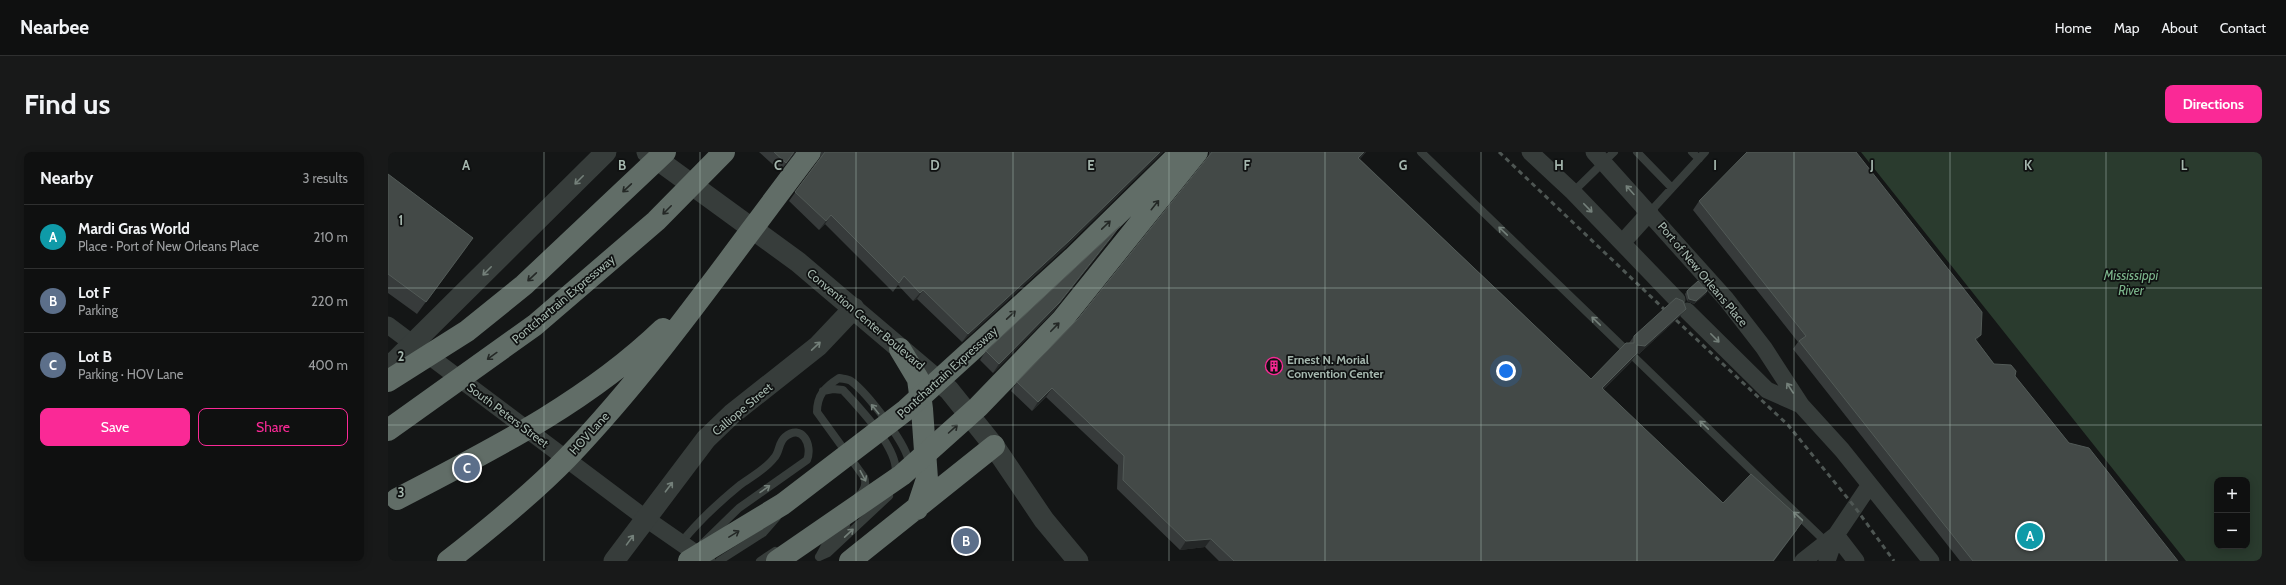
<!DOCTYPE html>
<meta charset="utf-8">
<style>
:root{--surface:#0f1010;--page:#181919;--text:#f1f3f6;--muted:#9b9d9f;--line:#2f3030;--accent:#fa2996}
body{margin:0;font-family:Cabin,sans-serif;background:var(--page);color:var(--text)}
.controls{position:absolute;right:12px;bottom:12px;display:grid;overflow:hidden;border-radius:8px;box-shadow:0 2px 10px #0003}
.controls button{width:36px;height:36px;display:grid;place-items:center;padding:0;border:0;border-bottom:1px solid var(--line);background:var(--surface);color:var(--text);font:20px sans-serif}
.you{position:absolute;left:1118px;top:219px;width:14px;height:14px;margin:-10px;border:3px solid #fff;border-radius:50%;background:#1a73e8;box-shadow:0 0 0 6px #1a73e833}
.badge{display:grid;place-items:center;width:26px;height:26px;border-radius:50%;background:var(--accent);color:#fff;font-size:13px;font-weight:700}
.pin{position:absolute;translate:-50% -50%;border:2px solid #fff;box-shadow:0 1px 4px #0006}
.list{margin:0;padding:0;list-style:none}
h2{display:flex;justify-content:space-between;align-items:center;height:52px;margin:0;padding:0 16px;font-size:17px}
h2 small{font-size:13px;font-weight:400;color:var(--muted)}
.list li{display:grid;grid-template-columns:26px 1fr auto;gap:12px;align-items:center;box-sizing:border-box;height:64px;padding:0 16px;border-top:1px solid var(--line)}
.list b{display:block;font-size:15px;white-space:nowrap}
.list p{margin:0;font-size:13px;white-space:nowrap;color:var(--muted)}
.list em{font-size:13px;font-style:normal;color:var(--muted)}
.actions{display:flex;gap:8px;padding:12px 16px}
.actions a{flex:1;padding:9px 0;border:1px solid var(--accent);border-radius:8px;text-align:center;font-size:14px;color:var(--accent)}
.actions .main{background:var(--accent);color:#fff}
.map{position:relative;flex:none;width:1874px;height:409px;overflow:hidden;border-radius:8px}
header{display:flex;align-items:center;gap:24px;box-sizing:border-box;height:56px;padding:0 20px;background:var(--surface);border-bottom:1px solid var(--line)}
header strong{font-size:19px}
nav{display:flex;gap:22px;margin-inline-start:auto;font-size:14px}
.intro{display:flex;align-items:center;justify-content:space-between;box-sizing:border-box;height:96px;padding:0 24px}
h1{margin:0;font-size:28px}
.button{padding:10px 18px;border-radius:8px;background:var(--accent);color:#fff;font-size:14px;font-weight:700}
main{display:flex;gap:24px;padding:0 24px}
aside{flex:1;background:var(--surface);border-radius:8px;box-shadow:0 2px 10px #0003}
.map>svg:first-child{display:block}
.water{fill:#2a3b2e;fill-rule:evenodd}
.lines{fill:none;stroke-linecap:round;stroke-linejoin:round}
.service{stroke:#373d3b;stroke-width:8}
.minor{stroke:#373d3b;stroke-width:17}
.tertiary{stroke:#373d3b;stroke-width:21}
.motorway{stroke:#616d67;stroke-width:22}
.rail{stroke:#4e5653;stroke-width:3;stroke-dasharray:5 4;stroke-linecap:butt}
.motorway-bridge{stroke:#616d67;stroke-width:22}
.wall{fill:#373b3b}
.shaded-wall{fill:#242727}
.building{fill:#434947;stroke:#525a57}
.oneway{stroke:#74807a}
.oneway2{stroke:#242826}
.grid{fill:none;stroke:#a5b7ae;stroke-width:1;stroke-opacity:0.55}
.labels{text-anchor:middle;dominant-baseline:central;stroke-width:3.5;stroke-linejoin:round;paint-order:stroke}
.street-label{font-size:12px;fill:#a5b7ae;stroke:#0f1111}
.poi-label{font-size:12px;font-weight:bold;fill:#a5b7ae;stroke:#0f1111;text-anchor:start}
.water-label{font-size:13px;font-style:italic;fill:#7bb48b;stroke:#0f1111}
.grid-label{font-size:13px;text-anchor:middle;font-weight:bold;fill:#a5b7ae;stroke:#0f1111;stroke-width:3.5;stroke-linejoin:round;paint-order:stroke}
</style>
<header>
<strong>Nearbee</strong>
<nav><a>Home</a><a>Map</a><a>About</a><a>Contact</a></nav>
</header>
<div class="intro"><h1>Find us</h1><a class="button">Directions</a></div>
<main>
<aside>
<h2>Nearby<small>3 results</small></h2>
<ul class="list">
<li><span class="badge" style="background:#0f9aa8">A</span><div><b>Mardi Gras World</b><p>Place · Port of New Orleans Place</p></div><em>210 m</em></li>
<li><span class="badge" style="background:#5c6f8a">B</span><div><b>Lot F</b><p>Parking</p></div><em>220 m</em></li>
<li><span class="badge" style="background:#5c6f8a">C</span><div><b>Lot B</b><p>Parking · HOV Lane</p></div><em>400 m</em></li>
</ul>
<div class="actions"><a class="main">Save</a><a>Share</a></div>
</aside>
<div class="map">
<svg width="1874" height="409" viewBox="0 0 1874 409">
<rect width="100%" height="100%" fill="#141616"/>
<path class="water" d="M 1473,0 L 1874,0 L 1874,409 L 1798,409 ZM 1829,328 L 1859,328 L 1859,394 L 1829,394 Z"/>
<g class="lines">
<path class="service" d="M 1033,0 L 1236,196
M 1249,0 L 1284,36
M 1304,0 L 1311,7
M 1185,40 L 1226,0
M 1262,60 L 1317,0
M 1247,206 L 1438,390
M 435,239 L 445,237 L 455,238 C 471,256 514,299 507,324
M 470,344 C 476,340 479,332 476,325 L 429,260 C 429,243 437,235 451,226 C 455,227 460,227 463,229 C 478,240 522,295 521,313
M 293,391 C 311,368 330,351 352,333 C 363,325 378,317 386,306 C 392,300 390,291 397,285 C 414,271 425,293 419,308 L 351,356 L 315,391
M 431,405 L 440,401 L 501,344
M 431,405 L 438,392 L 458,373
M 331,409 L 375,381 L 389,365
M 372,409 L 387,399"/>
<path class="minor" d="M 1142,0 L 1185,40 L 1289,148
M 1206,0 L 1338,147 L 1376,196 L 1413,253 L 1379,238 L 1299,159
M 1234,91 L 1262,60
M 0,173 L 257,366 L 319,409
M 1413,253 L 1454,298 L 1543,409
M 1448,383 L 1468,409
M 1415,409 L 1448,383
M 1439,409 L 1448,383 L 1481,334"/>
<path class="tertiary" d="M 259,0 L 410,110 L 561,238 L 606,294 L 656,368 L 690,409
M 0,216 L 218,0
M 226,409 L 318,287 L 344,262 L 430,194 L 466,156"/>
<path class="motorway" d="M 512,197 L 530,227 L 534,257 L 539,327 L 529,357
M 462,409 L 606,294"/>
<path class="rail" d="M 1111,0 L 1278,159
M 1288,168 L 1400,273 L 1466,354 L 1506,409"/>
<path class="motorway-bridge" d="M 0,229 L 79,179 L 136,133 L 277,0
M 0,278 L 147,173 L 268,69 L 336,0
M 9,347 C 103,298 198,251 275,177
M 60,409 C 101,377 143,343 179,306 C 269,212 343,103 422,0
M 301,409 L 395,352 L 518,258 L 685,106 L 793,0
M 389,409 L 514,323 L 590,255 L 674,168 L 809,0"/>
</g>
<path class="wall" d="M 371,0 L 408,0 L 392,19 Z
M 433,0 L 775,0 L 676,97 L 574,190 L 529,147 L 525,149 L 510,133 L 505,140 L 437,72 L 431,78 L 401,49 L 432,6 Z
M 821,0 L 978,0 L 972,7 L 1203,227 L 1241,191 L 1246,184 L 1298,157 L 1291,165 L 1251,202 L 1248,202 L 1243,210 L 1215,238 L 1335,351 L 1409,378 L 1386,409 L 831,409 L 817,395 L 792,398 L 729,337 L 730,313 L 658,245 L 644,259 L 623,239 L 629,230 L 690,167 L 820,6 L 821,2 Z
M 0,22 L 85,86 L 29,162 L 0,141 Z
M 1311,49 L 1589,189 L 1606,212 L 1627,224 L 1681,291 L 1790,409 L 1572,409 L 1405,197 L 1410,190 L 1305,58 Z
M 726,83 L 665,160 L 605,221 L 592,208 L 598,199 Z
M 1299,139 L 1319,139 L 1318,142 L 1306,152 L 1299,149 L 1297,142 Z"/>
<path class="shaded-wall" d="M 406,0 L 408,0 L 392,19 L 398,11 Z
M 772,0 L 775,0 L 676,97 L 574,190 L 580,182 Z
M 976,0 L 978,0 L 964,15 L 970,6 Z
M 443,63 L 437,72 L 431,78 L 438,69 Z
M 732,74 L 726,83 L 665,160 L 605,221 L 611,212 Z
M 85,86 L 77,98 L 29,162 L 38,150 Z
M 535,138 L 529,147 L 525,149 L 532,141 Z
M 1319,139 L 1318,142 L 1306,152 L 1299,149 L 1301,147 Z
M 1298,157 L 1291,165 L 1251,202 L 1248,202 L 1243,210 L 1208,245 L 1214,236 L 1249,193 Z
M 1593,183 L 1587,191 L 1587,187 Z
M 664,236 L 658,245 L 644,259 L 650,250 Z
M 823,387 L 817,395 L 792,398 L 798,389 Z"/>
<path class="building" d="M 386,0 L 406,0 L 398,11 Z
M 437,0 L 772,0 L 682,88 L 580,182 L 535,138 L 532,141 L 516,124 L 511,131 L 443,63 L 438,69 L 407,40 Z
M 824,0 L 976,0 L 970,6 L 1203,227 L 1238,191 L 1246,191 L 1246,184 L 1288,146 L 1295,149 L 1298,157 L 1257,194 L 1249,193 L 1249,201 L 1214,236 L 1335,351 L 1363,322 L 1415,369 L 1385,409 L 846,409 L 823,387 L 798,389 L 735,328 L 736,304 L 664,236 L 650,250 L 629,230 L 690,167 Z
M 1359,0 L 1468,0 L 1594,160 L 1593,183 L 1587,187 L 1606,212 L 1623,213 L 1628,219 L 1627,224 L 1681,291 L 1701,296 L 1790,409 L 1585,409 L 1411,189 L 1418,184 L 1311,49 Z
M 0,22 L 85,86 L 38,150 L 0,122 Z
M 732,74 L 671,151 L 611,212 L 598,199 Z
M 1310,129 L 1319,139 L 1308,149 L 1301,147 L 1299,139 Z"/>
<defs><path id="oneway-shaft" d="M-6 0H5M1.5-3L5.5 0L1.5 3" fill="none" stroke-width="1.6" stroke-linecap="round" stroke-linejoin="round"/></defs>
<g class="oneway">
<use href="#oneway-shaft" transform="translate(191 28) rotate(135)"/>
<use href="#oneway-shaft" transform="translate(1242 38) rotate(-132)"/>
<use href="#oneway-shaft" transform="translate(1200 56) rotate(46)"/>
<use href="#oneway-shaft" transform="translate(1115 79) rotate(-136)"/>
<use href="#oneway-shaft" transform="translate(99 119) rotate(135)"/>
<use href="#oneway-shaft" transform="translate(1208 169) rotate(-136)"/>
<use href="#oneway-shaft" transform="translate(1327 186) rotate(45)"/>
<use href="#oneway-shaft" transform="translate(428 194) rotate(-43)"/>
<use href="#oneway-shaft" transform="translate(1402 236) rotate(-123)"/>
<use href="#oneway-shaft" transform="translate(487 257) rotate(-129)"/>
<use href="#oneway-shaft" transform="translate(1316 273) rotate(-136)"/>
<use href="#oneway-shaft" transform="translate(475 324) rotate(62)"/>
<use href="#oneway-shaft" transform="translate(281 335) rotate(-53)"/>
<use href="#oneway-shaft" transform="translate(377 337) rotate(-35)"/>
<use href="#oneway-shaft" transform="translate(1410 364) rotate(-137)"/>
<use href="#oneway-shaft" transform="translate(461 381) rotate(-43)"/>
<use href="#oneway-shaft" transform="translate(242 388) rotate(-54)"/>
</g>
<g class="oneway2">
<use href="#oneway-shaft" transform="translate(239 36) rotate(137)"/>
<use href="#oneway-shaft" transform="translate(767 53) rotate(-51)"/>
<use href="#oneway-shaft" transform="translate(279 58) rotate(135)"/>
<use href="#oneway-shaft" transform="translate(718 73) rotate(-44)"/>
<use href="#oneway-shaft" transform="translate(144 125) rotate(137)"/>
<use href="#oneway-shaft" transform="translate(623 163) rotate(-43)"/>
<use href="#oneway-shaft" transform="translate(667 175) rotate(-46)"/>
<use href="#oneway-shaft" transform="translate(104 204) rotate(144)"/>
<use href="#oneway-shaft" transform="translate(565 277) rotate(-42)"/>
<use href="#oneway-shaft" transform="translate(346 382) rotate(-31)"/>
</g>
<path class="grid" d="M 156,0 L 156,409M 312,0 L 312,409M 468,0 L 468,409M 625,0 L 625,409M 781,0 L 781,409M 937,0 L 937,409M 1093,0 L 1093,409M 1249,0 L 1249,409M 1406,0 L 1406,409M 1562,0 L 1562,409M 1718,0 L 1718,409M 0,136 L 1874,136M 0,273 L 1874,273"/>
<defs>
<g id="building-ring" transform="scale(0.9)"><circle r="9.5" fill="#0f1111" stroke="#fa2996" stroke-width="1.5"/><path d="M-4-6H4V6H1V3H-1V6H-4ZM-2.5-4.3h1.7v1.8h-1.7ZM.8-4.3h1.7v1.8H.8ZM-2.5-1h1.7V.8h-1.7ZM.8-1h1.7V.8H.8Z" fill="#fa2996"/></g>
</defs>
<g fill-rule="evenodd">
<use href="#building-ring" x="886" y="214"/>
</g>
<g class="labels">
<g class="street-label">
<text transform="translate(1315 122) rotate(50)">Port of New Orleans Place</text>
<text transform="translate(175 147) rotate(-40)">Pontchartrain Expressway</text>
<text transform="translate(478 167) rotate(40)">Convention Center Boulevard</text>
<text transform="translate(559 220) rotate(-42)">Pontchartrain Expressway</text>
<text transform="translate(354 257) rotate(-40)">Calliope Street</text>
<text transform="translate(120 263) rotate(37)">South Peters Street</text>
<text transform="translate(201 281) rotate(-48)">HOV Lane</text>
</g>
<g class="poi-label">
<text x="899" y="207">Ernest N. Morial<tspan x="899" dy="14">Convention Center</tspan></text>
</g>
<g class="water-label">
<text x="1743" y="123">Mississippi<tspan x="1743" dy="15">River</tspan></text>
</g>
</g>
<g class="grid-label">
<text x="78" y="18">A</text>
<text x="234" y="18">B</text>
<text x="390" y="18">C</text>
<text x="547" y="18">D</text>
<text x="703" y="18">E</text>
<text x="859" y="18">F</text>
<text x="1015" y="18">G</text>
<text x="1171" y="18">H</text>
<text x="1327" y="18">I</text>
<text x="1484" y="18">J</text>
<text x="1640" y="18">K</text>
<text x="1796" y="18">L</text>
<text x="13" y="73">1</text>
<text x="13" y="209">2</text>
<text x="13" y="345">3</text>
</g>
</svg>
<div class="controls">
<button>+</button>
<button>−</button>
</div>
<div class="you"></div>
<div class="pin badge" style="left:1642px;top:384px;background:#0f9aa8">A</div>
<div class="pin badge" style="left:578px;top:389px;background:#5c6f8a">B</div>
<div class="pin badge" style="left:79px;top:316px;background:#5c6f8a">C</div>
</div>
</main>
